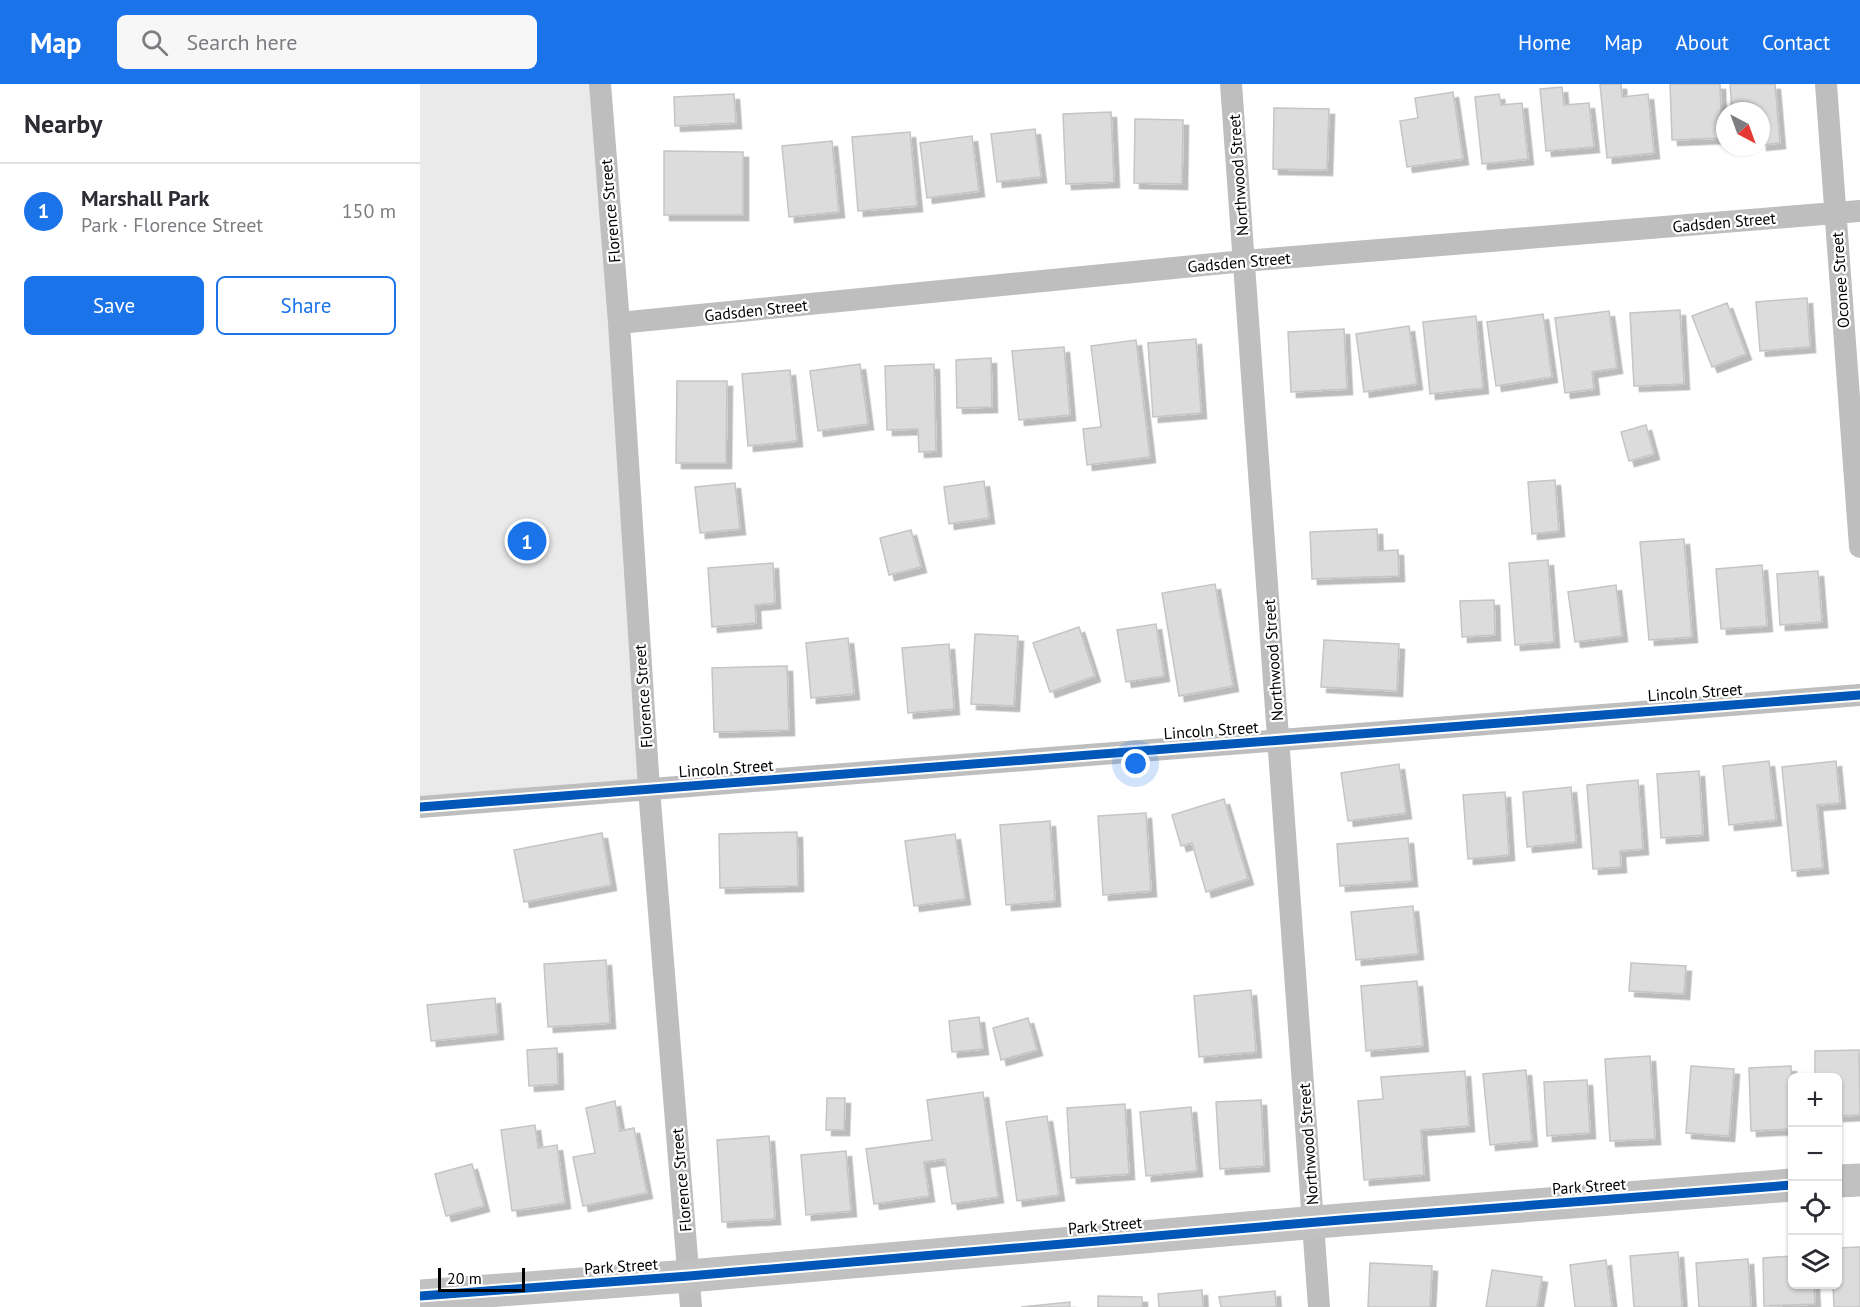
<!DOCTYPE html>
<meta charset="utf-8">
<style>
:root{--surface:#fff;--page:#f7f7f7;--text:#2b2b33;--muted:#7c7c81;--line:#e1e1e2;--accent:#1a73e8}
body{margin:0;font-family:"PT Sans",sans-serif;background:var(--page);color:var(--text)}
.controls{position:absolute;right:18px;bottom:18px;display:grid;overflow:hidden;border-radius:9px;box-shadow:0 2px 4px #0004}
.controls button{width:54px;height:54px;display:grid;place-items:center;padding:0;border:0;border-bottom:2px solid var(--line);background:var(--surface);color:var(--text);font:30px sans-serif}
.compass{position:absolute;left:1296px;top:18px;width:54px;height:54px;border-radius:50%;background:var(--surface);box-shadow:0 2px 4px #0004;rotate:139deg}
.scale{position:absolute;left:18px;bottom:15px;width:87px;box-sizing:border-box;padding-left:6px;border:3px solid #000;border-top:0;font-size:16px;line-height:21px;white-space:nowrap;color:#000;-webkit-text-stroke:4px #fff;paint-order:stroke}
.you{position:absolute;left:716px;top:680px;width:21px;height:21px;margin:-15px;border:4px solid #fff;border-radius:50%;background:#1a73e8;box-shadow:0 0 0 9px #1a73e833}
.badge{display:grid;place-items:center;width:39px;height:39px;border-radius:50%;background:var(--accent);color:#fff;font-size:20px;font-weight:700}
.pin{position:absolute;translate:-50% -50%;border:3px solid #fff;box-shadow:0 2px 6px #0006}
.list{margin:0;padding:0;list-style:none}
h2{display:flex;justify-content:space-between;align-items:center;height:78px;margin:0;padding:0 24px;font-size:26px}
h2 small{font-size:20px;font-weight:400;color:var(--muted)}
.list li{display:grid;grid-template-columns:39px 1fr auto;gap:18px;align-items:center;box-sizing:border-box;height:96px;padding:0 24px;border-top:2px solid var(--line)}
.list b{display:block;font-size:22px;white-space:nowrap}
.list p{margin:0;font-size:20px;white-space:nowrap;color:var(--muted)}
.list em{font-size:20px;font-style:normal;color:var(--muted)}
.actions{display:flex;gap:12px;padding:18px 24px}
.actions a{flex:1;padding:14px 0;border:2px solid var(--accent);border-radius:9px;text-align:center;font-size:21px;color:var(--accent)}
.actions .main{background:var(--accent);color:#fff}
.icon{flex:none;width:33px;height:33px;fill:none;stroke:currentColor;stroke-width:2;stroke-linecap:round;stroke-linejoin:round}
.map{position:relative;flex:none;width:1440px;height:1223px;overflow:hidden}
header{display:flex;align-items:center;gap:36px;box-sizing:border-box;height:84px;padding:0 30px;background:var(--accent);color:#fff}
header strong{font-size:28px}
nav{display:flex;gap:33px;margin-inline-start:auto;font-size:21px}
.search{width:420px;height:54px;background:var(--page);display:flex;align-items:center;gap:15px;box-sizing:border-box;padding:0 21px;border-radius:9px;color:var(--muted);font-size:22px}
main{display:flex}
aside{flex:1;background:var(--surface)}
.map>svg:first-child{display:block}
.green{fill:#eaeaea}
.building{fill:#dcdcdc;stroke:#c5c5c5;stroke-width:1.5;filter:url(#shadow)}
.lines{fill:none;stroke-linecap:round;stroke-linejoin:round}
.street{stroke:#bebebe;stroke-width:22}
.secondary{stroke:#c1c1c1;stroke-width:33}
.cycleway-casing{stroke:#fff;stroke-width:13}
.cycleway{stroke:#0057b8;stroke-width:9}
.labels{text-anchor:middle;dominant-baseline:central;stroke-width:4.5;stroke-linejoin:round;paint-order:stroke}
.street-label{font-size:16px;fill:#000;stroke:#fff}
</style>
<header>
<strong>Map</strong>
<div class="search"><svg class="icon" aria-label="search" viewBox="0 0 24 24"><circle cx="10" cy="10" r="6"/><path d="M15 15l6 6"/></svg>Search here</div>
<nav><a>Home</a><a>Map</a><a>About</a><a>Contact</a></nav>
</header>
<main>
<aside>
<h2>Nearby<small></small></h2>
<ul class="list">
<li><span class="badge">1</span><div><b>Marshall Park</b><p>Park · Florence Street</p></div><em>150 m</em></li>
</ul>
<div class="actions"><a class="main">Save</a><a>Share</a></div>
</aside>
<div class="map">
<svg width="1440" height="1223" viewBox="0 0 1440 1223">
<defs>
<filter id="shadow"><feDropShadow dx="5.5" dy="5.5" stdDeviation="0" flood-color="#0004"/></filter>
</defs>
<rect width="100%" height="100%" fill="#fff"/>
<path class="green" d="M 0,0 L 180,0 L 229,705 L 0,723 Z"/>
<path class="building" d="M 1180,0 L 1201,0 L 1202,13 L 1228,10 L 1234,69 L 1187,74 Z
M 1250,0 L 1300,0 L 1302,54 L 1252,56 Z
M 1310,0 L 1355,0 L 1360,59 L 1341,61 L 1341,27 L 1312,27 Z
M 1142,3 L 1144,21 L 1169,19 L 1174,63 L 1126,67 L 1120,5 Z
M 1033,8 L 1043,75 L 987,83 L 980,37 L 998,34 L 995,14 Z
M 314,10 L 316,39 L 255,42 L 254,13 Z
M 1079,10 L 1081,21 L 1102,19 L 1108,75 L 1062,80 L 1055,13 Z
M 854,24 L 909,25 L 907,86 L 853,85 Z
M 691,28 L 694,98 L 646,100 L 643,30 Z
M 715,35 L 763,36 L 762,100 L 714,99 Z
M 615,45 L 621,93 L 577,98 L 571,50 Z
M 490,48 L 497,122 L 438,127 L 432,53 Z
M 552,52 L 559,107 L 507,114 L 500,59 Z
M 412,57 L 419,128 L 369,133 L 362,62 Z
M 244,67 L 323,68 L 323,131 L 244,131 Z
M 1387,214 L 1390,263 L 1340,267 L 1336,218 Z
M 1307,219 L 1326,270 L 1292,283 L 1272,232 Z
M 1260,226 L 1264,300 L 1214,302 L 1210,229 Z
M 1189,227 L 1197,284 L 1172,288 L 1174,305 L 1145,309 L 1135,234 Z
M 1123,230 L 1132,293 L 1076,302 L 1067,238 Z
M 1056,232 L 1063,304 L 1010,310 L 1003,238 Z
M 989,242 L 997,300 L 944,308 L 936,250 Z
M 924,245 L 927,305 L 871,308 L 868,248 Z
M 776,255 L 781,329 L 733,333 L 728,259 Z
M 716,256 L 730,373 L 667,381 L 663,345 L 681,343 L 671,262 Z
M 644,263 L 650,331 L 599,336 L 592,267 Z
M 571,274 L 572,323 L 537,324 L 536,276 Z
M 440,280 L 448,340 L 398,347 L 390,287 Z
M 514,280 L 516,367 L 499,368 L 498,345 L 467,346 L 465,282 Z
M 370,286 L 377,357 L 328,362 L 322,290 Z
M 257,297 L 307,297 L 306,379 L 256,379 Z
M 1226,341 L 1234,370 L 1209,377 L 1201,348 Z
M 1135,396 L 1139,447 L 1112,450 L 1108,398 Z
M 564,397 L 569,434 L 529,440 L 524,403 Z
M 315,399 L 320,445 L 280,449 L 275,403 Z
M 957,445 L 958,467 L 978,466 L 979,492 L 892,495 L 890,448 Z
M 491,446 L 501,483 L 469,491 L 460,454 Z
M 1264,455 L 1272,553 L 1229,556 L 1220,458 Z
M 1128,476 L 1134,558 L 1095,561 L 1089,479 Z
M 353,479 L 355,519 L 335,521 L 336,539 L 292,543 L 288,484 Z
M 1342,481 L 1347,542 L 1301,545 L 1296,485 Z
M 1398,487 L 1402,538 L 1360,541 L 1357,490 Z
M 795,500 L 813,602 L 759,612 L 742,509 Z
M 1196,501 L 1202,552 L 1155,558 L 1148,508 Z
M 1074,516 L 1075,551 L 1042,553 L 1040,517 Z
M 736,540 L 744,592 L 706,598 L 697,546 Z
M 659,543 L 675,592 L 630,608 L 613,559 Z
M 555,550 L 598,552 L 594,622 L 551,620 Z
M 428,554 L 434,610 L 391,614 L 386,559 Z
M 904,556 L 979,560 L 977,607 L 901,603 Z
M 529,560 L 534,625 L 488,629 L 482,564 Z
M 367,582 L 369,646 L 294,648 L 292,584 Z
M 1349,677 L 1356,736 L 1309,741 L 1303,682 Z
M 1416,677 L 1420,719 L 1397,721 L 1403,784 L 1372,787 L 1362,683 Z
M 979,680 L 986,729 L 928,737 L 921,689 Z
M 1279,687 L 1283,751 L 1241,754 L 1237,690 Z
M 1218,696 L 1223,765 L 1200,767 L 1201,783 L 1173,785 L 1167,701 Z
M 1151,703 L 1156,758 L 1107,763 L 1103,708 Z
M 1085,708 L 1089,771 L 1048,775 L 1043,711 Z
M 804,715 L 828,795 L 786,808 L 772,759 L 761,762 L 752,731 Z
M 726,729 L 731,807 L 683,811 L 678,732 Z
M 630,737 L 635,817 L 586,821 L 580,741 Z
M 377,748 L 378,802 L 300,804 L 299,750 Z
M 182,749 L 191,801 L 104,818 L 94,766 Z
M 535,750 L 545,815 L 494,822 L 485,757 Z
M 988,754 L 992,797 L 920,802 L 917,760 Z
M 993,822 L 998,870 L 936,876 L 931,828 Z
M 186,876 L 190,939 L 128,943 L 124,880 Z
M 1211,879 L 1266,882 L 1264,910 L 1209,907 Z
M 997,897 L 1003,962 L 946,967 L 941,902 Z
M 831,906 L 836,968 L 779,973 L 774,912 Z
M 75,914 L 78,950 L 11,957 L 7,921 Z
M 559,933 L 563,965 L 532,968 L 529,937 Z
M 608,934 L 617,966 L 581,976 L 573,944 Z
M 137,964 L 138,1000 L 109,1002 L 107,966 Z
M 1439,966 L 1440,1031 L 1418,1032 L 1418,994 L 1395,994 L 1395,967 Z
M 1230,972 L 1235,1055 L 1190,1057 L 1185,975 Z
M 1271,982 L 1314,985 L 1309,1052 L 1266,1049 Z
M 1371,982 L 1372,1045 L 1331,1047 L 1329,984 Z
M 1106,986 L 1112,1057 L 1070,1061 L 1063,990 Z
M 1045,987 L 1049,1042 L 1001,1046 L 1004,1091 L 944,1096 L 938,1017 L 963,1015 L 961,993 Z
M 1167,996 L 1170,1049 L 1127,1052 L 1124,998 Z
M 563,1008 L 578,1113 L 532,1120 L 525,1075 L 504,1078 L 509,1112 L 454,1120 L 446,1065 L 512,1056 L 507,1016 Z
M 407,1014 L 425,1014 L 424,1046 L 406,1046 Z
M 841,1016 L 844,1082 L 800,1085 L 796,1018 Z
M 195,1017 L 200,1047 L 214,1044 L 227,1109 L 163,1122 L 153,1073 L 175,1069 L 166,1024 Z
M 705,1020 L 709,1090 L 651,1094 L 647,1024 Z
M 771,1023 L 777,1087 L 726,1092 L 720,1028 Z
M 627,1032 L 639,1111 L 597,1117 L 586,1038 Z
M 115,1041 L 118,1064 L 137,1061 L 145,1119 L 92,1127 L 81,1046 Z
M 349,1052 L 355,1135 L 302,1138 L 297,1056 Z
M 426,1067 L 431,1127 L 386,1131 L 381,1071 Z
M 52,1080 L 64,1122 L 26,1132 L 15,1090 Z
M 1440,1163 L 1440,1223 L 1414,1223 L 1413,1200 L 1418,1200 L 1418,1164 Z
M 1258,1168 L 1262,1223 L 1214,1223 L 1210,1172 Z
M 1372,1172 L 1372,1200 L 1394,1200 L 1395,1220 L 1344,1222 L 1343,1174 Z
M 1328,1175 L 1331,1223 L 1279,1223 L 1276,1179 Z
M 1186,1176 L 1192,1223 L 1155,1223 L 1150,1181 Z
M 950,1179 L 1012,1182 L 1010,1223 L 948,1223 Z
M 1072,1186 L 1122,1193 L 1117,1223 L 1066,1223 Z
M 782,1206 L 783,1223 L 739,1223 L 738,1210 Z
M 855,1207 L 856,1223 L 801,1223 L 799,1213 Z
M 678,1212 L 722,1213 L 722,1223 L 678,1223 Z
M 650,1218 L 650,1223 L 601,1223 Z"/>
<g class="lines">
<path class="street" d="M 180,0 L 199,239 L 229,705 L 271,1223
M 811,0 L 899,1223
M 1406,0 L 1440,463
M 199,239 L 824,177 L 1440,127
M 0,723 L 1440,611"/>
<path class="secondary" d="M 1418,1097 L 1440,1096
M 0,1212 L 269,1192 L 921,1136 L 1372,1101"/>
<g class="cycleway-casing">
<path id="cycleway" d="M 0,723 L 1440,611
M 0,1212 L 269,1192 L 921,1136 L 1372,1101"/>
</g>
<use href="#cycleway" class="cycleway"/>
</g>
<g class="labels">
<g class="street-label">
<text transform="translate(818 91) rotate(-94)">Northwood Street</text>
<text transform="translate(190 127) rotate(-95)">Florence Street</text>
<text transform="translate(1304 138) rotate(-5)">Gadsden Street</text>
<text transform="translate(819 178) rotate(-5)">Gadsden Street</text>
<text transform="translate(1420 196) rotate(-94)">Oconee Street</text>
<text transform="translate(336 226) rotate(-6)">Gadsden Street</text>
<text transform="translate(853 576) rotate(-94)">Northwood Street</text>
<text transform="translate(1275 608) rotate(-4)">Lincoln Street</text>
<text transform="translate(223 612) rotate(-94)">Florence Street</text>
<text transform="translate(791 646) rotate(-4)">Lincoln Street</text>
<text transform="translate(306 684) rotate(-4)">Lincoln Street</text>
<text transform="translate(888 1060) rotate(-94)">Northwood Street</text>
<text transform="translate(261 1096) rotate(-95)">Florence Street</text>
<text transform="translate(1169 1102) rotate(-4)">Park Street</text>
<text transform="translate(685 1141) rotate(-5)">Park Street</text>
<text transform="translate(201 1182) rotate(-4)">Park Street</text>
</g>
</g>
</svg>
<div class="controls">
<button>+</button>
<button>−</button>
<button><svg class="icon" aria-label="locate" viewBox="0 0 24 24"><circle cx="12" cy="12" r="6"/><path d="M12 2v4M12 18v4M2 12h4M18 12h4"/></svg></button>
<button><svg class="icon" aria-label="layers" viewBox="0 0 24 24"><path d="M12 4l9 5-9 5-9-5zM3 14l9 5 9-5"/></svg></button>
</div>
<svg class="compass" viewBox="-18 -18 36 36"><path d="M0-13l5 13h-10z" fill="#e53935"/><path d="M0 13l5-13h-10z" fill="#7c7c81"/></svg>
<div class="scale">20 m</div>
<div class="you"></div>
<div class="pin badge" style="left:107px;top:457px">1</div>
</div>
</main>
